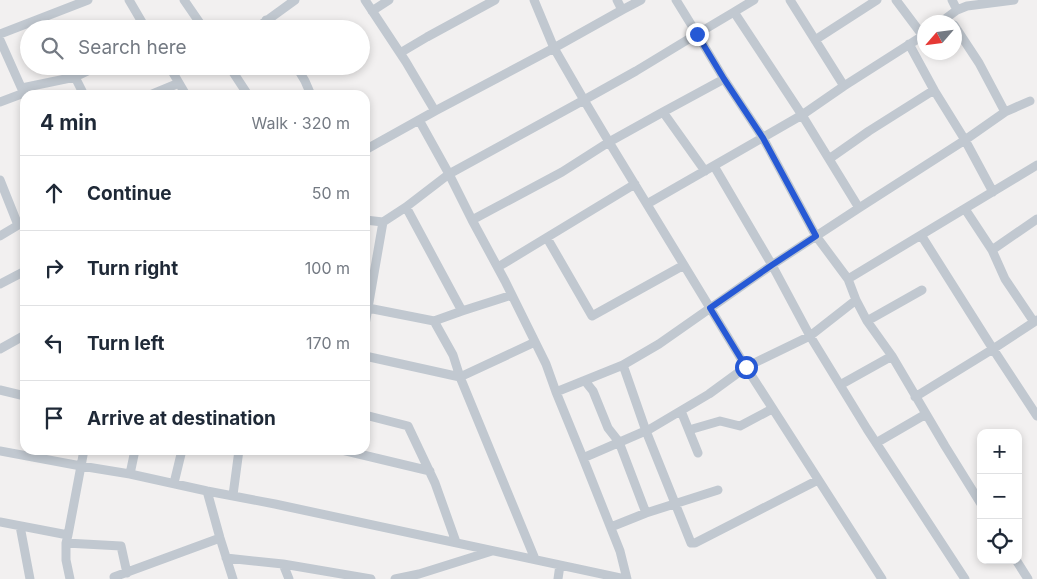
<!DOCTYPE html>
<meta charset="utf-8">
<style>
:root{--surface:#fff;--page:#f6f6f7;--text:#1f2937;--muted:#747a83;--line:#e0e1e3}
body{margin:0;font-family:Inter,sans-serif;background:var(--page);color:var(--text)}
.controls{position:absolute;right:15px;bottom:15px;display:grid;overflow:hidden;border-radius:10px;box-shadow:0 2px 8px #0003}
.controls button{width:45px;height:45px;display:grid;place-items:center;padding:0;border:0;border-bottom:1px solid var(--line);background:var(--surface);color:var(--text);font:25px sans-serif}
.compass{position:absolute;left:917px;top:15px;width:45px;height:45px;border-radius:50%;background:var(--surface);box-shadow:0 2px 8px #0003;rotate:242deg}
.stop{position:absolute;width:15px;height:15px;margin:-11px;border:4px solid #2659d5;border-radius:50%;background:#fff}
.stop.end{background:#2659d5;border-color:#fff;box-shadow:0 1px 5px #0008}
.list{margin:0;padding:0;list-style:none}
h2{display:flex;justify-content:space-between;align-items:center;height:65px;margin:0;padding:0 20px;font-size:21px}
h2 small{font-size:16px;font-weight:400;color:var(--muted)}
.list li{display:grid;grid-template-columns:32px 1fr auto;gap:15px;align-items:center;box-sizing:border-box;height:75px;padding:0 20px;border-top:1px solid var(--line)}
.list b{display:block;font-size:19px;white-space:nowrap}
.list em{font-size:16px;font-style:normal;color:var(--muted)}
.icon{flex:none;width:28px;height:28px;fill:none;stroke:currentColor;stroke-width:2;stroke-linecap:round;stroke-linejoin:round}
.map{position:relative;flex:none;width:1037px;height:579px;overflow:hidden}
.search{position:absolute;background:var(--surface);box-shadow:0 2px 8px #0003;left:20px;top:20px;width:350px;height:55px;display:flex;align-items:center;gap:12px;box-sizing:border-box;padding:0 18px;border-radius:28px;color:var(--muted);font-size:19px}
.panel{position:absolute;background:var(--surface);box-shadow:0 2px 8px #0003;left:20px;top:90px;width:350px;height:365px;border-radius:15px}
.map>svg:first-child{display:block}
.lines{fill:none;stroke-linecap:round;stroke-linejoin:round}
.minor{stroke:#c1c8d0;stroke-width:9}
.route{stroke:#2659d5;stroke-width:6}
</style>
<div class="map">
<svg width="1037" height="579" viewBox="0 0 1037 579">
<rect width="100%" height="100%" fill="#f2f0f0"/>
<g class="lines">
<path class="minor" d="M 129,0 L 146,29
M 184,0 L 204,29
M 365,0 L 406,62 L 435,111 L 554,48 L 622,10 L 617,0
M 676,0 L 697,34 L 734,12 L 802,115 L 844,86 L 924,35
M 790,0 L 844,86
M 896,0 L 923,36
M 952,0 L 957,10
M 622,10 L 641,0
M 372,11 L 389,0
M 734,12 L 754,0
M 266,20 L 272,29
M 941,22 L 957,10 L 967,6 L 1014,0
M 954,25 L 979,63 L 1005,112
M 255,29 L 295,0
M 0,34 L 88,0
M 0,40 L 25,96
M 815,40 L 877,0
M 400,53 L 427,37 L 495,0
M 169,66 L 186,95
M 229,66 L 248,95
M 296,66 L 305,81 L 311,95
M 75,77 L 98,66
M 22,88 L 75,77 L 84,95
M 150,95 L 179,83
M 0,102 L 24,93
M 663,112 L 724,79 L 763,138 L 816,236 L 848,279
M 365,150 L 435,111
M 829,159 L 869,131 L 934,90 L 909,44
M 714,166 L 772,265 L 810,336 L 856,300 L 867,321 L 892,356 L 945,446 L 981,504
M 705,171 L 663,112 L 609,142 L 584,100 L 636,71 L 697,34 L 724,79
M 0,180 L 18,225
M 993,192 L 965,140 L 1005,112 L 1030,101
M 859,208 L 965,140 L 934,90
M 965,209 L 992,250 L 1005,279 L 1034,322
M 365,220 L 383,222
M 472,220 L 449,174 L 584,100 L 554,48 L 534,0
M 921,235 L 993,349 L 1037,416
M 0,236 L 25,221
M 547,238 L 592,316 L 684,265
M 992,250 L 1037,219
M 498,267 L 635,184
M 0,284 L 25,271
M 856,300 L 848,279 L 1037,165
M 368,308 L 434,321
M 462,311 L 512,295
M 867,321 L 922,290
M 365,325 L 383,222 L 406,207 L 449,174 L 419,120
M 0,349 L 25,335
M 365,356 L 460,377 L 453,355 L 434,321 L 462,311 L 406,207
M 623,365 L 659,344 L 772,265 L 859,208 L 802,115 L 647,204
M 585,381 L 593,391 L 608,428 L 619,442 L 646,513
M 840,385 L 892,356
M 0,390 L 25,396
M 556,392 L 623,365 L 646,431 L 691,543 L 695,543 L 818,480
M 915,397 L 993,349 L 1037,320
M 681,411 L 698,453
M 365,415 L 408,426 L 435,483 L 456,542
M 689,430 L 720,421 L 740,426 L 772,409
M 876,443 L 926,414
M 342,450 L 430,471
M 0,451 L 81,466 L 130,474 L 207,491 L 275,504 L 625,579
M 583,458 L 556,392 L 546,364 L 505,281 L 472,220 L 562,172 L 609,142 L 746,367 L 810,336 L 867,429 L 965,579
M 130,474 L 135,450
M 174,483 L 182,450
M 207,491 L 220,538 L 233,579
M 233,495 L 239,450
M 0,522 L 68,535 L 84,450
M 20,526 L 30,579
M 611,527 L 646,513 L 718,490
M 68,535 L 66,543 L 121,546 L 127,573
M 66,543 L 66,560 L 70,579
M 226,558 L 283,564 L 371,579
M 535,559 L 460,377 L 535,342
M 1016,560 L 1028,579
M 283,564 L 289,579
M 115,579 L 114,577 L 220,538
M 395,579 L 419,574 L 492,551
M 558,579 L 560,565
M 627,579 L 620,551 L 583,458 L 650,429 L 709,394 L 746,367 L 882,579"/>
</g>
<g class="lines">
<path class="route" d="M 697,34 L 724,79 L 763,138 L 816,236 L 772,265 L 710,308 L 746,367"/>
</g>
</svg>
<div class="controls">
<button>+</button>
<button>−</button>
<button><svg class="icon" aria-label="locate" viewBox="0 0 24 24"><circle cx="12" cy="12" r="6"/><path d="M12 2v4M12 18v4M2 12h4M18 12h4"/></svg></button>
</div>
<svg class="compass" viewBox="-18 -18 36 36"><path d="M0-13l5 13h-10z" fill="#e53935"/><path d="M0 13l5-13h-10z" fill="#747a83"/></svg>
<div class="stop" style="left:746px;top:367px"></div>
<div class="stop end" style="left:697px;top:34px"></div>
<div class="search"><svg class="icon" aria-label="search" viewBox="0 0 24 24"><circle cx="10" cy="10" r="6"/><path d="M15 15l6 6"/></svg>Search here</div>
<section class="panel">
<h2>4 min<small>Walk · 320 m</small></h2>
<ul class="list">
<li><svg class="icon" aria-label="ahead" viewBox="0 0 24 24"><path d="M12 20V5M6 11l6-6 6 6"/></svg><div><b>Continue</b></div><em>50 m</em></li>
<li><svg class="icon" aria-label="right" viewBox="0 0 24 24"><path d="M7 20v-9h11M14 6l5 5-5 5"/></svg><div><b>Turn right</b></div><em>100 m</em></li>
<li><svg class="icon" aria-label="left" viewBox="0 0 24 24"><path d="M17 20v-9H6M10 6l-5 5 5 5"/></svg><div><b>Turn left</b></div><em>170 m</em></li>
<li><svg class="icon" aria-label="arrive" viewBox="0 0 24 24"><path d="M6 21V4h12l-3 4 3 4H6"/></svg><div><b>Arrive at destination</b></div></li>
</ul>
</section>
</div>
